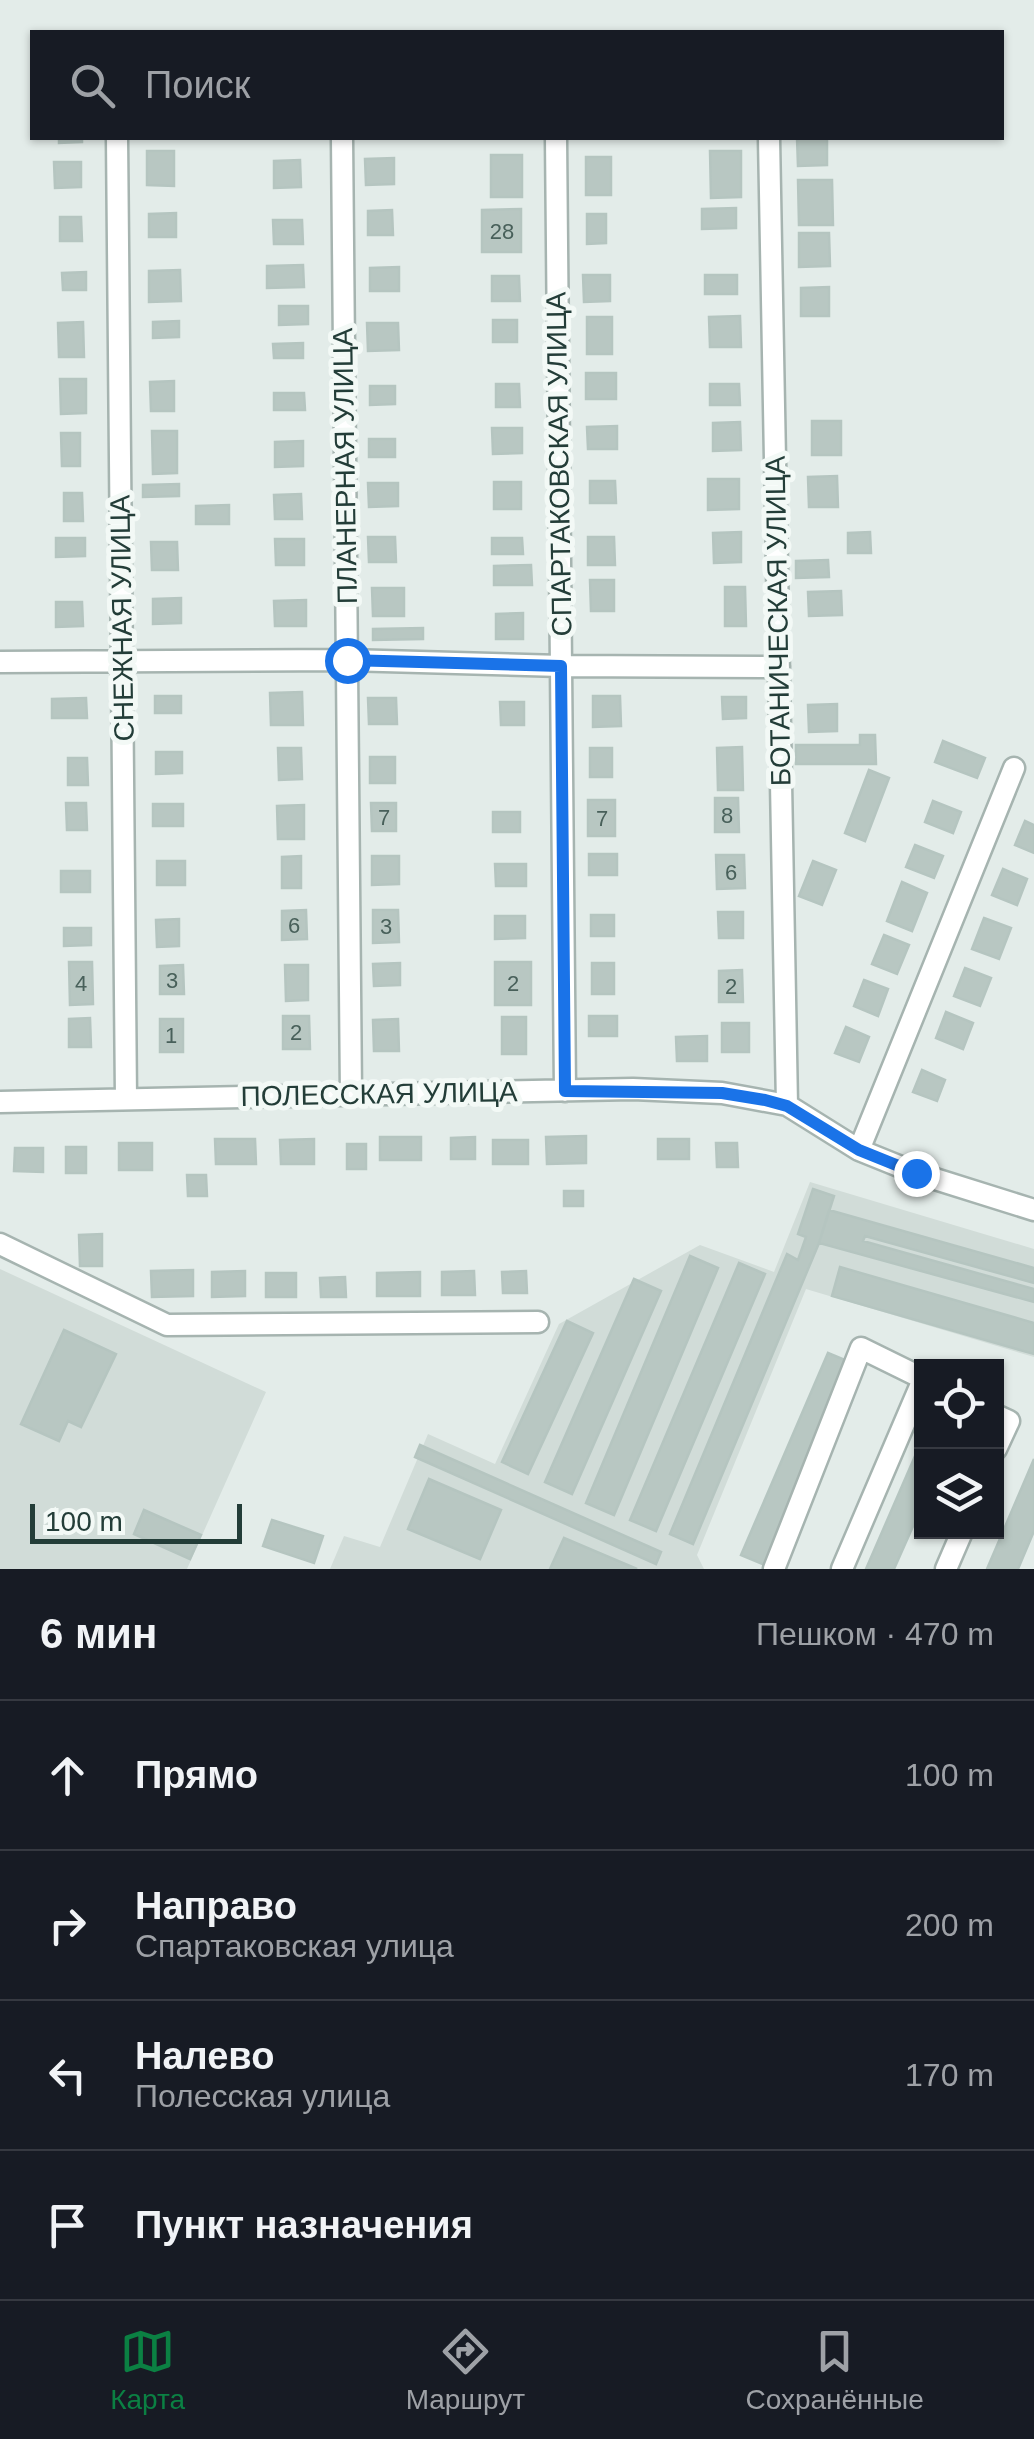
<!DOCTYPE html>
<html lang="ru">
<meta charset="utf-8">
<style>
:root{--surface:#171b24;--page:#20242c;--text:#f1f3f6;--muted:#9ea1a6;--line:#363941;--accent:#0b8043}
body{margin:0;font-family:Helvetica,sans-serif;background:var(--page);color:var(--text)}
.controls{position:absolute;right:30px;bottom:30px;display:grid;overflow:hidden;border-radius:0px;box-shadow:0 2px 8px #0004}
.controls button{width:90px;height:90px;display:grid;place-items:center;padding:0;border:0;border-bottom:2px solid var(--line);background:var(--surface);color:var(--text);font:50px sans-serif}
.scale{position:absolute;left:30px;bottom:25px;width:212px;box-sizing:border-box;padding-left:10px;border:5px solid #233d38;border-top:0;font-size:28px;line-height:35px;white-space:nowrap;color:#233d38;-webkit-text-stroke:8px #f3f9f6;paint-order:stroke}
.stop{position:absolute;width:30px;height:30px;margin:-22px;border:8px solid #1a73e8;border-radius:50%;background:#fff}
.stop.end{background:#1a73e8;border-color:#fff;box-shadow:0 2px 10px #0008}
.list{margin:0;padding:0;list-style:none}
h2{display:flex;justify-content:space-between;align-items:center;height:130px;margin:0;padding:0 40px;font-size:42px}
h2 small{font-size:32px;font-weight:400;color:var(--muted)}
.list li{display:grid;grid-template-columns:65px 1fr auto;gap:30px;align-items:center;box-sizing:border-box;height:150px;padding:0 40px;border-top:2px solid var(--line)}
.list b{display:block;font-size:38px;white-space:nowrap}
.list p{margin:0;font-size:32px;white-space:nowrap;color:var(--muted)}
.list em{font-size:32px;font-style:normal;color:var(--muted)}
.icon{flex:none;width:55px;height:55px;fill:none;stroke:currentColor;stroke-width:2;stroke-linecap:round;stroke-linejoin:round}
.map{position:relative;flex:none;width:1034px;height:1569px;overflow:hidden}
.search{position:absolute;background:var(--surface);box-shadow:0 2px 8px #0004;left:30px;right:30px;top:30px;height:110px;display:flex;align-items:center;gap:25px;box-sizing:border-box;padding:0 35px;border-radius:0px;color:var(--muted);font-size:38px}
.sheet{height:730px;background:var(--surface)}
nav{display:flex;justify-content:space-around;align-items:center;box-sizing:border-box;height:140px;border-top:2px solid var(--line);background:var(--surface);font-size:28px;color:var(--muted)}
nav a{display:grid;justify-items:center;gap:5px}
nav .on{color:var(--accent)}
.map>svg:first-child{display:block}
.built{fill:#d1dcd8}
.building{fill:#b8c7c2;stroke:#b5c5c0;stroke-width:2.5}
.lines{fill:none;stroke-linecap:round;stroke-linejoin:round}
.minor-casing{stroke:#a6b4b0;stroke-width:25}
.minor{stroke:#fff;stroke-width:20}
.route{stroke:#1a73e8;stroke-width:12}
.labels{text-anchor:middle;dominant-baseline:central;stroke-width:10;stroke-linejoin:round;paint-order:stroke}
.number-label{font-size:22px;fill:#48605a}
.street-label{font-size:28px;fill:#233d38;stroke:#f3f9f6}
</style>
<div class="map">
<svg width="1034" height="1569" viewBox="0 0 1034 1569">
<rect width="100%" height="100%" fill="#e3ece9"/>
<path class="built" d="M 810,1182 L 1034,1249 L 1034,1357 L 806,1289 L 697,1555 L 704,1569 L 330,1569 L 344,1536 L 380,1547 L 428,1434 L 495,1464 L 559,1324 L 700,1245 L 774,1272 Z
M 0,1269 L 266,1392 L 187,1569 L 0,1569 Z"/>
<path class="building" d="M 59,138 L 82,138 L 82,142 L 59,143 Z
M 797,138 L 827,138 L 827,165 L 798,166 Z
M 147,151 L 174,151 L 174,186 L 147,185 Z
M 710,151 L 741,151 L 741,197 L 711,198 Z
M 491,155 L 522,155 L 522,197 L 491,197 Z
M 586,157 L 611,157 L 611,195 L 586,195 Z
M 394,158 L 394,184 L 366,185 L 365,159 Z
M 300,160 L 301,187 L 274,188 L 274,161 Z
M 54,162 L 81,162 L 81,187 L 55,188 Z
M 798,180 L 832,180 L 833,225 L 799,225 Z
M 736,208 L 736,228 L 702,229 L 702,209 Z
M 521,209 L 521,252 L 482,252 L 482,210 Z
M 392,210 L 393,235 L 368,235 L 368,211 Z
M 176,213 L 176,237 L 149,237 L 149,214 Z
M 587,214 L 606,214 L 606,243 L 587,244 Z
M 60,217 L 81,217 L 82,241 L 60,241 Z
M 273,220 L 302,220 L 303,244 L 274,244 Z
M 799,233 L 829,233 L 830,266 L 799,267 Z
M 303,265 L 304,287 L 267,288 L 267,266 Z
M 399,267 L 399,291 L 370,291 L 370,268 Z
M 180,270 L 181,301 L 149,302 L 149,271 Z
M 86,272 L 86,290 L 63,290 L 62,273 Z
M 583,275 L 610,275 L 610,301 L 584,302 Z
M 705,275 L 737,275 L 737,294 L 705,294 Z
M 492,276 L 519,276 L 520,301 L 492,301 Z
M 829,287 L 829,316 L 801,316 L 801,288 Z
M 279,306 L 308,306 L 308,324 L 279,325 Z
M 740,316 L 741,347 L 710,347 L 709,317 Z
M 587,317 L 612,317 L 612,354 L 587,354 Z
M 493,320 L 517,320 L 517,342 L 493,342 Z
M 179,321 L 179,337 L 153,338 L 153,322 Z
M 83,322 L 84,357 L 59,357 L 58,323 Z
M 367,323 L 398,323 L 399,350 L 368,351 Z
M 303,343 L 303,358 L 274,358 L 273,344 Z
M 586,373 L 616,373 L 616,399 L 586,399 Z
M 60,379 L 86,379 L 86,413 L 61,414 Z
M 174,381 L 174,411 L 151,411 L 150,382 Z
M 496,384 L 519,384 L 520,407 L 496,407 Z
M 710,384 L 739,384 L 740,405 L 710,405 Z
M 370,386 L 395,386 L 395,404 L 370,405 Z
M 274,393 L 304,393 L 305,410 L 274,410 Z
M 812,421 L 841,421 L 841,455 L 812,455 Z
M 740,422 L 741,450 L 713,451 L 713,423 Z
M 617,426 L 617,449 L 588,449 L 587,427 Z
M 492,428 L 522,428 L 522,453 L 493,454 Z
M 152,431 L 177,431 L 177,473 L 153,474 Z
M 61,433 L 80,433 L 80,466 L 62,466 Z
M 369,439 L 395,439 L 395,457 L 369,457 Z
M 303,441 L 303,466 L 275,467 L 275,442 Z
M 837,476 L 838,507 L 809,507 L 808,477 Z
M 708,479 L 739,479 L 739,509 L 708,510 Z
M 590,481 L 615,481 L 616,503 L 590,503 Z
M 494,482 L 521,482 L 521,509 L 494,509 Z
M 368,483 L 398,483 L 398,506 L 369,507 Z
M 179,484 L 179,496 L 143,497 L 143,485 Z
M 64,493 L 82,493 L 83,521 L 64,521 Z
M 301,494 L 302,519 L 275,519 L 274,495 Z
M 229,505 L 229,524 L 196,524 L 196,506 Z
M 741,532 L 741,562 L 714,563 L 713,533 Z
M 870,532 L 871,553 L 848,553 L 848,533 Z
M 368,537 L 395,537 L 396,562 L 369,562 Z
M 588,537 L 614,537 L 615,565 L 588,565 Z
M 56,538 L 85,538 L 85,556 L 56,557 Z
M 492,538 L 522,538 L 523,554 L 492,554 Z
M 275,539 L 304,539 L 304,565 L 276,565 Z
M 151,542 L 177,542 L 178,570 L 152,570 Z
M 828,560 L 829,577 L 796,578 L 796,561 Z
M 531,565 L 532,585 L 494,585 L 494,566 Z
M 590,580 L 614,580 L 614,611 L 591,611 Z
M 725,587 L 745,587 L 746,626 L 725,626 Z
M 372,588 L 404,588 L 404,616 L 373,616 Z
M 841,591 L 842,615 L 809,616 L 808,592 Z
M 181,598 L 181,623 L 153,624 L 153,599 Z
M 306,600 L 306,626 L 275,626 L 274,601 Z
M 56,602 L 82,602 L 83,626 L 56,627 Z
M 523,613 L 523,639 L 496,639 L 496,614 Z
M 423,628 L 423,639 L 373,640 L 373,629 Z
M 302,692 L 303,725 L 271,725 L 270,693 Z
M 155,696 L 181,696 L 181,713 L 155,713 Z
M 593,696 L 620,696 L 621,726 L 593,727 Z
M 722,697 L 746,697 L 746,718 L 723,719 Z
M 86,698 L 87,718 L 52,718 L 52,699 Z
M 368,698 L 396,698 L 397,724 L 369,724 Z
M 500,702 L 524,702 L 524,725 L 501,725 Z
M 837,704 L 837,731 L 809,732 L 808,705 Z
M 860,735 L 875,735 L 876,764 L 796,764 L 796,745 L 860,745 Z
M 943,741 L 985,758 L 977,778 L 935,762 Z
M 742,747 L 743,790 L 718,790 L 717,748 Z
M 278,748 L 301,748 L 302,779 L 279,780 Z
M 590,748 L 612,748 L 612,777 L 590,777 Z
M 156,752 L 182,752 L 182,773 L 156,774 Z
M 370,757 L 395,757 L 395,783 L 370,783 Z
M 68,758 L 87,758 L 88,785 L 68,785 Z
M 869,770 L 889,778 L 865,841 L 845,833 Z
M 715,798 L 738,798 L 739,832 L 715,832 Z
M 588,800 L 615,800 L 615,836 L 588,836 Z
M 933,801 L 961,812 L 953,833 L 925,822 Z
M 66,803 L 86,803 L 87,830 L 67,830 Z
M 371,803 L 396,803 L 396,831 L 372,831 Z
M 153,804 L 183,804 L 183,826 L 153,826 Z
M 304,805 L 304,839 L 278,839 L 277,806 Z
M 493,812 L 520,812 L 520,832 L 493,832 Z
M 1025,821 L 1034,825 L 1034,853 L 1015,845 Z
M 915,845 L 943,856 L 934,878 L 906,867 Z
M 589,854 L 617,854 L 617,875 L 589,875 Z
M 716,855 L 744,855 L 745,888 L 717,889 Z
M 301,856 L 301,888 L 282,888 L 282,857 Z
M 372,856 L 399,856 L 399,884 L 372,885 Z
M 157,861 L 185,861 L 185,885 L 157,885 Z
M 813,861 L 836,870 L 822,905 L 799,896 Z
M 495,864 L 526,864 L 526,886 L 496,886 Z
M 1003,869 L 1027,879 L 1017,905 L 992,895 Z
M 61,871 L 90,871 L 90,892 L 61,892 Z
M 902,882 L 927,893 L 912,931 L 887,921 Z
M 306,910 L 307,939 L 282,940 L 282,911 Z
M 373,910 L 398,910 L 399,942 L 373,943 Z
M 718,912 L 743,912 L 743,938 L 719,938 Z
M 591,915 L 614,915 L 614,936 L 591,936 Z
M 495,916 L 525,916 L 525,938 L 495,939 Z
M 984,918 L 1011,928 L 999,959 L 972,949 Z
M 179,919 L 179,946 L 157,947 L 156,920 Z
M 64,928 L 91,928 L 91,945 L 64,946 Z
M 884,935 L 909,945 L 897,974 L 872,964 Z
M 69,962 L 92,962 L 93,1004 L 70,1005 Z
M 495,962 L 531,962 L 531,1005 L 495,1005 Z
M 400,963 L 400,985 L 374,986 L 373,964 Z
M 592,963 L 614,963 L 614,994 L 592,994 Z
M 183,965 L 184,994 L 160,994 L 160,966 Z
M 285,965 L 308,965 L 308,1000 L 286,1001 Z
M 965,968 L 991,978 L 980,1006 L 954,996 Z
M 742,970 L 743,1002 L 719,1002 L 719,971 Z
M 864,980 L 888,989 L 878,1016 L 854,1006 Z
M 946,1012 L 973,1023 L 963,1049 L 936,1038 Z
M 283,1016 L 309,1016 L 310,1049 L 283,1049 Z
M 589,1016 L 617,1016 L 617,1036 L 589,1036 Z
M 502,1017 L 526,1017 L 526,1054 L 502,1054 Z
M 90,1018 L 91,1047 L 69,1047 L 69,1019 Z
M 160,1019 L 183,1019 L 183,1052 L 160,1052 Z
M 398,1019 L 399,1051 L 374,1051 L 373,1020 Z
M 722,1023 L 749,1023 L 749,1052 L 722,1052 Z
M 846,1027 L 869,1037 L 859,1062 L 835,1053 Z
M 707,1036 L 707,1061 L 677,1061 L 676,1037 Z
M 922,1070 L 945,1080 L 937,1101 L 913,1092 Z
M 586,1136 L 586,1163 L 547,1164 L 546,1137 Z
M 380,1137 L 421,1137 L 421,1160 L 380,1160 Z
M 475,1137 L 475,1159 L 451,1159 L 451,1138 Z
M 215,1139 L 255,1139 L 256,1164 L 216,1164 Z
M 314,1139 L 314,1164 L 281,1164 L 280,1140 Z
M 658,1139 L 689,1139 L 689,1159 L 658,1159 Z
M 493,1140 L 528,1140 L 528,1164 L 493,1164 Z
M 119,1143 L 152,1143 L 152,1170 L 119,1170 Z
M 716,1143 L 737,1143 L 738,1167 L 717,1167 Z
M 347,1144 L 366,1144 L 366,1169 L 347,1169 Z
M 66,1147 L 86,1147 L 86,1173 L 66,1173 Z
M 15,1148 L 43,1148 L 43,1172 L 14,1171 Z
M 187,1175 L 206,1175 L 207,1196 L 188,1196 Z
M 813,1189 L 834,1196 L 819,1243 L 693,1544 L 670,1534 L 787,1254 L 798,1260 L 806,1237 L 798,1234 Z
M 564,1191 L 583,1191 L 583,1206 L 564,1206 Z
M 829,1210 L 1034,1268 L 1034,1283 L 865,1236 L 863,1241 L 1034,1289 L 1034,1302 L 819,1243 Z
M 102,1234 L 102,1266 L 80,1266 L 79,1235 Z
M 690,1256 L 718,1268 L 614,1515 L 586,1503 Z
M 739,1263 L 765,1274 L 656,1531 L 630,1520 Z
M 840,1267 L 1034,1323 L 1034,1354 L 832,1296 Z
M 193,1270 L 193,1296 L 152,1297 L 151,1271 Z
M 245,1271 L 245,1296 L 212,1297 L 212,1272 Z
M 474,1271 L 475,1295 L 442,1295 L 442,1272 Z
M 526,1271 L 527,1293 L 503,1293 L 502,1272 Z
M 420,1272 L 420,1296 L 377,1296 L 377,1273 Z
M 266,1273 L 296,1273 L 296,1297 L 266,1297 Z
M 345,1277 L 346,1297 L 321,1297 L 320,1278 Z
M 634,1279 L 661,1291 L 572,1494 L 545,1482 Z
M 567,1321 L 593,1333 L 528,1474 L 502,1462 Z
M 64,1330 L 116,1354 L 81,1427 L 68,1421 L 59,1441 L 21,1424 Z
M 828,1353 L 852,1363 L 765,1565 L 741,1555 Z
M 922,1440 L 922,1506 L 894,1569 L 866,1569 Z
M 420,1445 L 661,1552 L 656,1564 L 415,1457 Z
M 1034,1459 L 1034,1531 L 1018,1569 L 987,1569 Z
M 429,1479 L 501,1510 L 480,1559 L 408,1529 Z
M 144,1510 L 201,1535 L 190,1559 L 134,1534 Z
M 272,1520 L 323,1536 L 314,1563 L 263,1546 Z
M 564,1538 L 637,1569 L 550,1569 Z"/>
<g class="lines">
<g class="minor-casing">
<path id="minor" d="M 117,138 L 126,1099
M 342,138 L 351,1095
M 556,138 L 565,1091
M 769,138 L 787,1105
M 0,662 L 347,660 L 561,666 L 779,667
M 0,1102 L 633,1089 L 722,1093 L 787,1105 L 859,1150 L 916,1173 L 1034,1210
M 859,1150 L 1014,768
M 0,1244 L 167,1325 L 538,1322
M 996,1415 L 1009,1421 L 996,1449
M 774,1569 L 861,1348 L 922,1378
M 842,1569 L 922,1382
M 946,1569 L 962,1532"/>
</g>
<use href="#minor" class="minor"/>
</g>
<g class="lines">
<path class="route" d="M 347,660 L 561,666 L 565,1091 L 722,1093 L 765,1100 L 787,1106 L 859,1150 L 916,1173"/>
</g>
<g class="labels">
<g class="number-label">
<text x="502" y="231">28</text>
<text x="727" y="815">8</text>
<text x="384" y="817">7</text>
<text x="602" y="818">7</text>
<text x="731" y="872">6</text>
<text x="294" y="925">6</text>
<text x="386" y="926">3</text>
<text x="172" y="980">3</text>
<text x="81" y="983">4</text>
<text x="513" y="983">2</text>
<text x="731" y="986">2</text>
<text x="296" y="1032">2</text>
<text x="171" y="1035">1</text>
</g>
<g class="street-label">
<text transform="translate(559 464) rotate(-91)">СПАРТАКОВСКАЯ УЛИЦА</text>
<text transform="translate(345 466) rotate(-91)">ПЛАНЕРНАЯ УЛИЦА</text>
<text transform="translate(122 618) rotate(-91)">СНЕЖНАЯ УЛИЦА</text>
<text transform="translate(778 621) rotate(-91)">БОТАНИЧЕСКАЯ УЛИЦА</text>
<text transform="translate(379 1094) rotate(-1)">ПОЛЕССКАЯ УЛИЦА</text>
</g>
</g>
</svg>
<div class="controls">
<button><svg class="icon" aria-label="locate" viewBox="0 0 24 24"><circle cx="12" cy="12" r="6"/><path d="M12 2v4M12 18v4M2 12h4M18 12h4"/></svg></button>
<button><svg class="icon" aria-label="layers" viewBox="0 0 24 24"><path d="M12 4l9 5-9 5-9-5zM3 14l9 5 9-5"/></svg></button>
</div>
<div class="scale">100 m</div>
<div class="stop" style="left:347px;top:660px"></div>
<div class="stop end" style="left:916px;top:1173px"></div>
<div class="search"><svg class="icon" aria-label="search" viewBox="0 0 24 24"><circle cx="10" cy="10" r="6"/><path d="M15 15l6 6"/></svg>Поиск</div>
</div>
<section class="sheet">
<h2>6 мин<small>Пешком · 470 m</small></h2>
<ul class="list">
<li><svg class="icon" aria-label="ahead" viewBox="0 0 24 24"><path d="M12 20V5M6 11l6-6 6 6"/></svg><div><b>Прямо</b></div><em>100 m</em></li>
<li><svg class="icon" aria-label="right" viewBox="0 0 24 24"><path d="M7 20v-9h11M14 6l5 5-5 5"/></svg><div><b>Направо</b><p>Спартаковская улица</p></div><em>200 m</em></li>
<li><svg class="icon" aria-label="left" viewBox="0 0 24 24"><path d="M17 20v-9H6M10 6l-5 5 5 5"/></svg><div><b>Налево</b><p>Полесская улица</p></div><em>170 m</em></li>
<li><svg class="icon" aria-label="arrive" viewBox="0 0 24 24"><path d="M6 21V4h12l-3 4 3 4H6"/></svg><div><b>Пункт назначения</b></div></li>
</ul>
</section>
<nav>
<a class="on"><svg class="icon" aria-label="map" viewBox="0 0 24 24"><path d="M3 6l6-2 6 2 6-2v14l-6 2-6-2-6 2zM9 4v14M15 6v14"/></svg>Карта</a>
<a><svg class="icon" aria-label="directions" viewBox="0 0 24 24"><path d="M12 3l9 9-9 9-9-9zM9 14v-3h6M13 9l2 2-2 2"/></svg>Маршрут</a>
<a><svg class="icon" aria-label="saved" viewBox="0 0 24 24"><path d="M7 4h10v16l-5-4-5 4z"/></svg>Сохранённые</a>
</nav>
